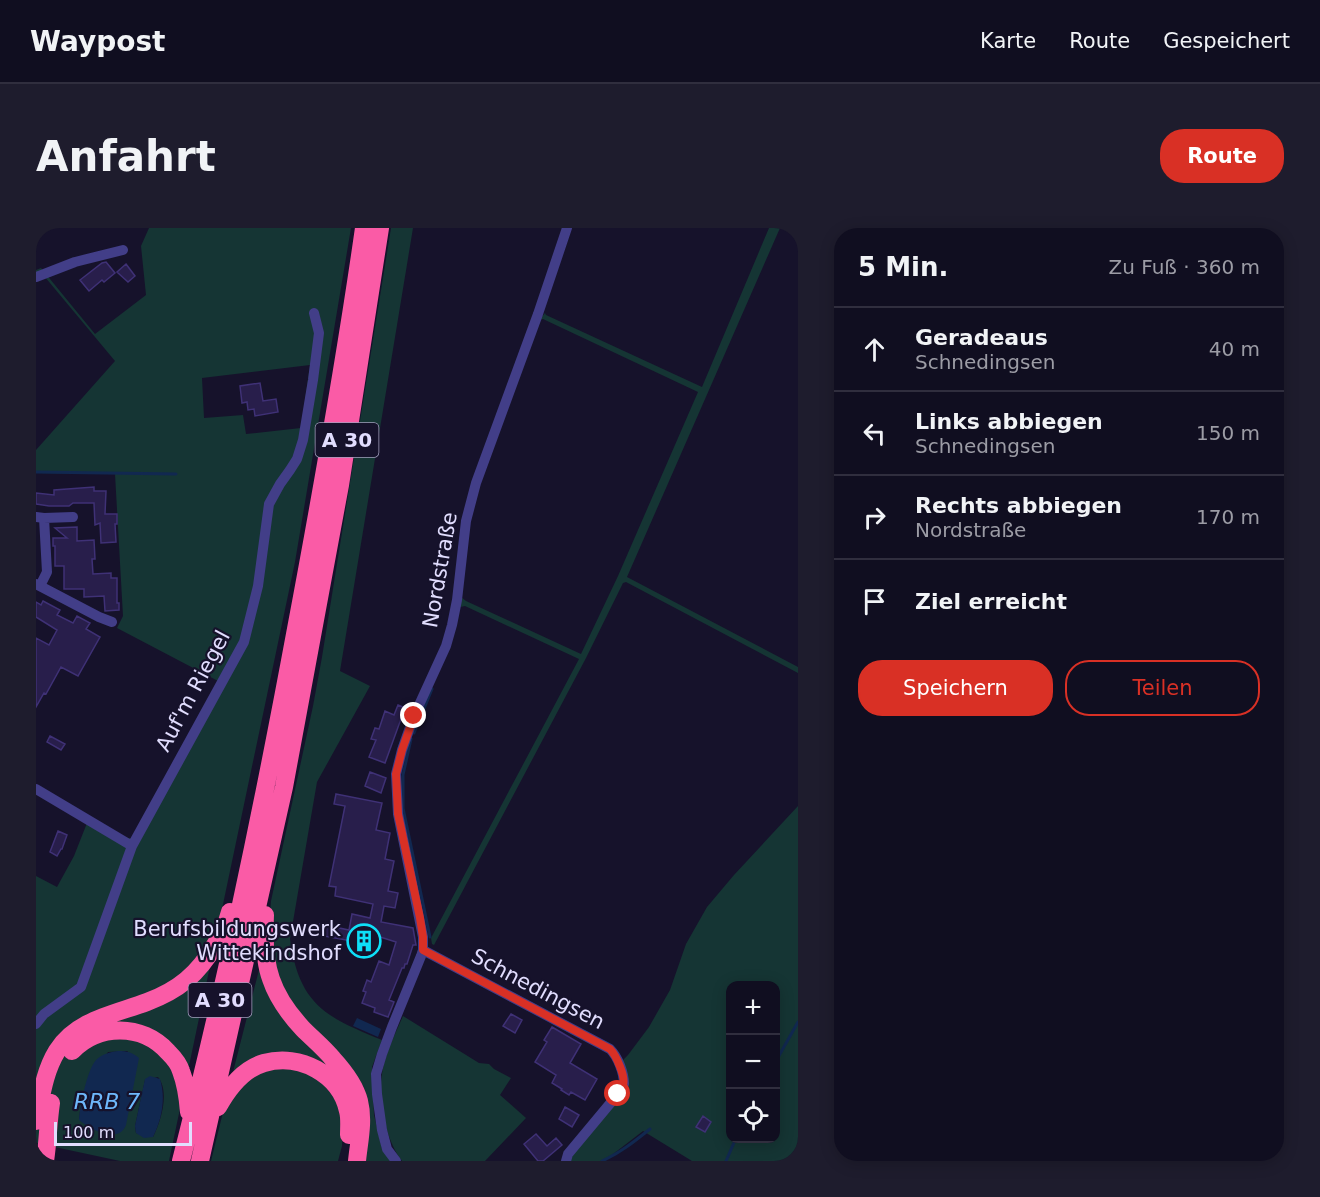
<!DOCTYPE html>
<html lang="de">
<meta charset="utf-8">
<style>
:root{--surface:#100e20;--page:#1e1c2d;--text:#f1f3f6;--muted:#9c9ca5;--line:#302e3e;--accent:#d93025}
body{margin:0;font-family:"DejaVu Sans",sans-serif;background:var(--page);color:var(--text)}
.controls{position:absolute;right:18px;bottom:18px;display:grid;overflow:hidden;border-radius:12px;box-shadow:0 3px 15px #0003}
.controls button{width:54px;height:54px;display:grid;place-items:center;padding:0;border:0;border-bottom:2px solid var(--line);background:var(--surface);color:var(--text);font:30px sans-serif}
.scale{position:absolute;left:18px;bottom:15px;width:138px;box-sizing:border-box;padding-left:6px;border:3px solid #e1ddfe;border-top:0;font-size:16px;line-height:21px;white-space:nowrap;color:#e1ddfe;-webkit-text-stroke:4px #16122b;paint-order:stroke}
.stop{position:absolute;width:18px;height:18px;margin:-14px;border:4px solid #d93025;border-radius:50%;background:#fff}
.stop.end{background:#d93025;border-color:#fff;box-shadow:0 2px 6px #0008}
.list{margin:0;padding:0;list-style:none}
h2{display:flex;justify-content:space-between;align-items:center;height:78px;margin:0;padding:0 24px;font-size:26px}
h2 small{font-size:20px;font-weight:400;color:var(--muted)}
.list li{display:grid;grid-template-columns:39px 1fr auto;gap:18px;align-items:center;box-sizing:border-box;height:84px;padding:0 24px;border-top:2px solid var(--line)}
.list b{display:block;font-size:22px;white-space:nowrap}
.list p{margin:0;font-size:20px;white-space:nowrap;color:var(--muted)}
.list em{font-size:20px;font-style:normal;color:var(--muted)}
.actions{display:flex;gap:12px;padding:18px 24px}
.actions a{flex:1;padding:14px 0;border:2px solid var(--accent);border-radius:24px;text-align:center;font-size:21px;color:var(--accent)}
.actions .main{background:var(--accent);color:#fff}
.icon{flex:none;width:33px;height:33px;fill:none;stroke:currentColor;stroke-width:2;stroke-linecap:round;stroke-linejoin:round}
.map{position:relative;flex:none;width:762px;height:933px;overflow:hidden;border-radius:24px}
header{display:flex;align-items:center;gap:36px;box-sizing:border-box;height:84px;padding:0 30px;background:var(--surface);border-bottom:2px solid var(--line)}
header strong{font-size:28px}
nav{display:flex;gap:33px;margin-inline-start:auto;font-size:21px}
.intro{display:flex;align-items:center;justify-content:space-between;box-sizing:border-box;height:144px;padding:0 36px}
h1{margin:0;font-size:42px}
.button{padding:15px 27px;border-radius:24px;background:var(--accent);color:#fff;font-size:21px;font-weight:700}
main{display:flex;gap:36px;padding:0 36px}
aside{flex:1;background:var(--surface);border-radius:24px;box-shadow:0 3px 15px #0003}
.map>svg:first-child{display:block}
.green{fill:#153534;fill-rule:evenodd}
.water{fill:#112850}
.lines{fill:none;stroke-linecap:round;stroke-linejoin:round}
.stream{stroke:#112850;stroke-width:3}
.building{fill:#281e4b;stroke:#3f3176;stroke-width:1.5}
.minor{stroke:#423e88;stroke-width:10}
.motorway{stroke:#fa5ba6;stroke-width:18}
.route{stroke:#d93025;stroke-width:8}
.labels{text-anchor:middle;dominant-baseline:central;stroke-width:4.5;stroke-linejoin:round;paint-order:stroke}
.shield{fill:#16122b;stroke:#a4a0bf;stroke-width:1.5}
.shield-label{font-size:20px;font-weight:bold;fill:#e1ddfe}
.street-label{font-size:21px;fill:#e1ddfe;stroke:#16122b}
.poi-label{font-size:21px;fill:#e1ddfe;stroke:#16122b;text-anchor:end}
.water-label{font-size:22px;font-style:italic;fill:#6eb8fb;stroke:#16122b}
</style>
<header>
<strong>Waypost</strong>
<nav><a>Karte</a><a>Route</a><a>Gespeichert</a></nav>
</header>
<div class="intro"><h1>Anfahrt</h1><a class="button">Route</a></div>
<main>
<div class="map">
<svg width="762" height="933" viewBox="0 0 762 933">
<rect width="100%" height="100%" fill="#16122b"/>
<path class="green" d="M 113,0 L 315,0 L 259,334 L 133,933 L 84,933 L 0,915 L 0,648 L 21,659 L 38,628 L 51,595 L 92,610 L 96,610 L 182,453 L 81,400 L 87,388 L 79,246 L 0,245 L 0,222 L 79,133 L 9,49 L 0,53 L 0,42 L 5,40 L 59,106 L 110,67 L 105,18 ZM 274,137 L 265,200 L 210,206 L 207,187 L 168,190 L 166,150 ZM 92,823 L 43,892 L 44,883 L 50,857 L 72,824 ZM 122,849 C 134,864 125,893 117,909 L 100,905 L 99,898 L 109,852 Z
M 355,0 L 377,0 L 304,443 L 334,458 L 281,554 L 254,711 C 263,776 289,789 346,812 L 336,839 L 338,887 L 346,921 L 354,933 L 326,933 L 334,891 L 328,859 L 314,841 L 262,784 L 242,750 L 233,698 L 235,673 L 277,478 L 286,429 Z
M 733,0 L 744,0 L 591,349 L 762,439 L 762,445 L 590,354 L 587,355 L 550,430 L 398,717 L 396,716 L 395,710 L 543,431 L 429,378 L 424,379 L 425,369 L 430,373 L 545,426 L 582,348 L 662,164 L 507,91 L 503,92 L 509,85 L 510,87 L 666,159 Z
M 762,578 L 762,933 L 656,933 L 607,903 L 568,933 L 531,933 L 537,921 L 583,854 L 585,834 L 592,827 L 613,799 L 634,762 L 650,716 L 671,679 L 698,647 ZM 694,758 L 740,758 L 740,910 L 694,910 Z
M 226,730 L 305,846 L 274,831 L 196,848 Z
M 367,788 L 443,835 L 453,836 L 458,841 L 475,850 L 464,867 L 490,890 L 449,933 L 366,933 C 348,910 340,864 348,836 C 352,820 360,804 367,788 Z
M 250,837 L 285,851 L 306,882 L 306,918 L 302,933 L 175,933 L 188,880 L 209,852 L 229,841 Z"/>
<path class="water" d="M 321,790 L 345,801 L 342,809 L 317,798 Z
M 82,823 C 91,823 96,824 103,830 L 90,897 C 82,917 54,901 43,892 C 44,878 51,842 60,832 C 66,826 74,824 82,823 Z
M 114,848 L 124,851 C 130,870 126,891 117,909 L 108,910 L 100,905 L 99,898 L 109,851 Z"/>
<g class="lines">
<path class="stream" d="M 0,244 L 140,246
M 378,505 L 396,461
M 375,511 L 367,547 L 367,580 L 394,709
M 740,833 L 762,794
M 566,933 C 584,925 599,913 614,901
M 690,933 L 700,910"/>
</g>
<path class="building" d="M 70,34 L 79,45 L 68,54 L 66,52 L 53,63 L 44,52 L 66,35 Z
M 90,36 L 99,48 L 92,54 L 81,44 Z
M 224,155 L 227,173 L 240,171 L 242,184 L 219,188 L 218,181 L 212,182 L 211,174 L 206,175 L 204,158 Z
M 58,259 L 58,263 L 70,263 L 69,286 L 81,286 L 81,296 L 79,296 L 80,314 L 65,315 L 64,295 L 59,297 L 58,275 L 37,275 L 33,278 L 13,278 L 0,276 L 0,265 L 18,267 L 18,262 Z
M 41,299 L 41,313 L 58,312 L 59,331 L 56,331 L 57,346 L 75,345 L 75,350 L 81,350 L 81,375 L 83,375 L 83,382 L 69,383 L 68,368 L 48,369 L 48,361 L 28,361 L 28,338 L 19,338 L 19,318 L 17,318 L 17,310 L 31,310 L 19,300 Z
M 7,373 L 24,382 L 21,387 L 37,395 L 41,388 L 54,395 L 50,401 L 64,409 L 42,448 L 25,439 L 10,466 L 8,465 L 0,479 L 0,410 L 13,417 L 21,402 L 0,389 L 0,374 L 5,377 Z
M 362,477 L 369,480 L 349,535 L 333,529 L 340,512 L 335,511 L 339,500 L 343,501 L 349,483 L 358,487 Z
M 14,508 L 29,516 L 25,522 L 11,514 Z
M 334,544 L 350,550 L 345,565 L 329,558 Z
M 300,566 L 346,575 L 340,602 L 354,605 L 349,631 L 358,633 L 352,663 L 362,665 L 359,680 L 348,678 L 345,694 L 377,700 L 380,717 L 377,717 L 371,736 L 369,736 L 368,740 L 366,740 L 353,772 L 358,774 L 352,789 L 338,784 L 339,780 L 326,775 L 330,764 L 327,763 L 331,752 L 335,754 L 343,733 L 353,737 L 360,714 L 341,708 L 337,724 L 314,719 L 316,713 L 282,707 L 284,696 L 313,702 L 316,686 L 334,690 L 337,676 L 299,668 L 300,659 L 293,658 L 309,578 L 298,576 Z
M 22,603 L 31,607 L 26,621 L 25,621 L 21,628 L 14,624 Z
M 475,786 L 486,792 L 479,805 L 467,798 Z
M 516,799 L 545,816 L 534,835 L 561,851 L 549,872 L 535,864 L 533,867 L 525,862 L 526,861 L 516,855 L 520,847 L 499,834 L 511,814 L 508,812 Z
M 529,879 L 543,887 L 536,899 L 523,891 Z
M 667,888 L 675,894 L 669,904 L 660,899 Z
M 500,906 L 511,918 L 520,910 L 526,917 L 507,933 L 502,933 L 488,916 Z"/>
<g class="lines">
<path class="minor" d="M 0,49 L 39,34 L 87,22
M 0,289 L 8,290 L 37,289
M 0,356 L 63,389 L 76,394
M 4,358 L 11,344 L 8,290
M 0,561 L 96,618
M 387,722 L 574,821 C 582,829 588,845 588,856 L 582,866 L 532,926 L 530,933
M 0,796 L 8,786 L 45,759 L 96,618 L 208,414 L 222,358 L 233,276 L 244,256 L 254,242 L 261,231 L 267,212 L 277,152 L 283,105 L 278,85
M 360,933 L 351,921 L 346,902 L 341,866 L 340,846 L 346,826 L 356,799 L 385,728 L 387,722 L 387,709 L 362,586 L 360,546 L 366,522 L 378,488 L 410,418 L 416,397 L 421,372 L 430,293 L 440,255 L 502,86 L 531,0"/>
<path class="motorway" d="M 229,687 C 228,707 228,732 235,751 C 241,769 254,787 267,801 C 277,811 288,820 297,831 C 308,843 319,857 323,873 C 328,893 323,913 321,933
M 36,823 C 62,796 106,795 132,824 C 137,829 143,836 145,843 C 150,856 152,871 153,884
M 182,879 C 192,861 207,841 228,835 C 264,825 304,846 312,883 C 314,890 313,899 313,907
M 0,893 C 5,870 8,844 21,823 C 40,792 79,786 111,774 C 143,762 162,746 179,717 C 186,706 191,696 194,684
M 9,933 C 12,914 12,895 15,875
M 145,933 C 190,757 227,579 260,401 C 285,268 309,134 328,0
M 164,933 L 248,559 L 304,257 L 344,0"/>
</g>
<g class="lines">
<path class="route" d="M 378,488 L 366,522 L 360,546 L 362,586 L 384,690 L 387,709 L 387,722 L 574,821 C 580,827 590,849 587,857 C 586,860 584,863 582,866"/>
</g>
<defs>
<g id="building-ring" transform="scale(1.725)"><circle r="9.5" fill="#16122b" stroke="#0edff8" stroke-width="1.5"/><path d="M-4-6H4V6H1V3H-1V6H-4ZM-2.5-4.3h1.7v1.8h-1.7ZM.8-4.3h1.7v1.8H.8ZM-2.5-1h1.7V.8h-1.7ZM.8-1h1.7V.8H.8Z" fill="#0edff8"/></g>
</defs>
<g fill-rule="evenodd">
<use href="#building-ring" x="328" y="713"/>
</g>
<g class="labels">
<g class="shield">
<rect x="279.5" y="195" width="63" height="34" rx="4.5"/>
<rect x="152.5" y="755" width="63" height="34" rx="4.5"/>
</g>
<g class="shield-label">
<text x="311" y="212">A 30</text>
<text x="184" y="772">A 30</text>
</g>
<g class="street-label">
<text transform="translate(404 342) rotate(-80)">Nordstraße</text>
<text transform="translate(157 463) rotate(-62)">Auf'm Riegel</text>
<text transform="translate(502 761) rotate(28)">Schnedingsen</text>
</g>
<g class="poi-label">
<text x="305" y="701">Berufsbildungswerk<tspan x="305" dy="24">Wittekindshof</tspan></text>
</g>
<g class="water-label">
<text x="71" y="873">RRB 7</text>
</g>
</g>
</svg>
<div class="controls">
<button>+</button>
<button>−</button>
<button><svg class="icon" aria-label="locate" viewBox="0 0 24 24"><circle cx="12" cy="12" r="6"/><path d="M12 2v4M12 18v4M2 12h4M18 12h4"/></svg></button>
</div>
<div class="scale">100 m</div>
<div class="stop" style="left:582px;top:866px"></div>
<div class="stop end" style="left:378px;top:488px"></div>
</div>
<aside>
<h2>5 Min.<small>Zu Fuß · 360 m</small></h2>
<ul class="list">
<li><svg class="icon" aria-label="ahead" viewBox="0 0 24 24"><path d="M12 20V5M6 11l6-6 6 6"/></svg><div><b>Geradeaus</b><p>Schnedingsen</p></div><em>40 m</em></li>
<li><svg class="icon" aria-label="left" viewBox="0 0 24 24"><path d="M17 20v-9H6M10 6l-5 5 5 5"/></svg><div><b>Links abbiegen</b><p>Schnedingsen</p></div><em>150 m</em></li>
<li><svg class="icon" aria-label="right" viewBox="0 0 24 24"><path d="M7 20v-9h11M14 6l5 5-5 5"/></svg><div><b>Rechts abbiegen</b><p>Nordstraße</p></div><em>170 m</em></li>
<li><svg class="icon" aria-label="arrive" viewBox="0 0 24 24"><path d="M6 21V4h12l-3 4 3 4H6"/></svg><div><b>Ziel erreicht</b></div></li>
</ul>
<div class="actions"><a class="main">Speichern</a><a>Teilen</a></div>
</aside>
</main>
